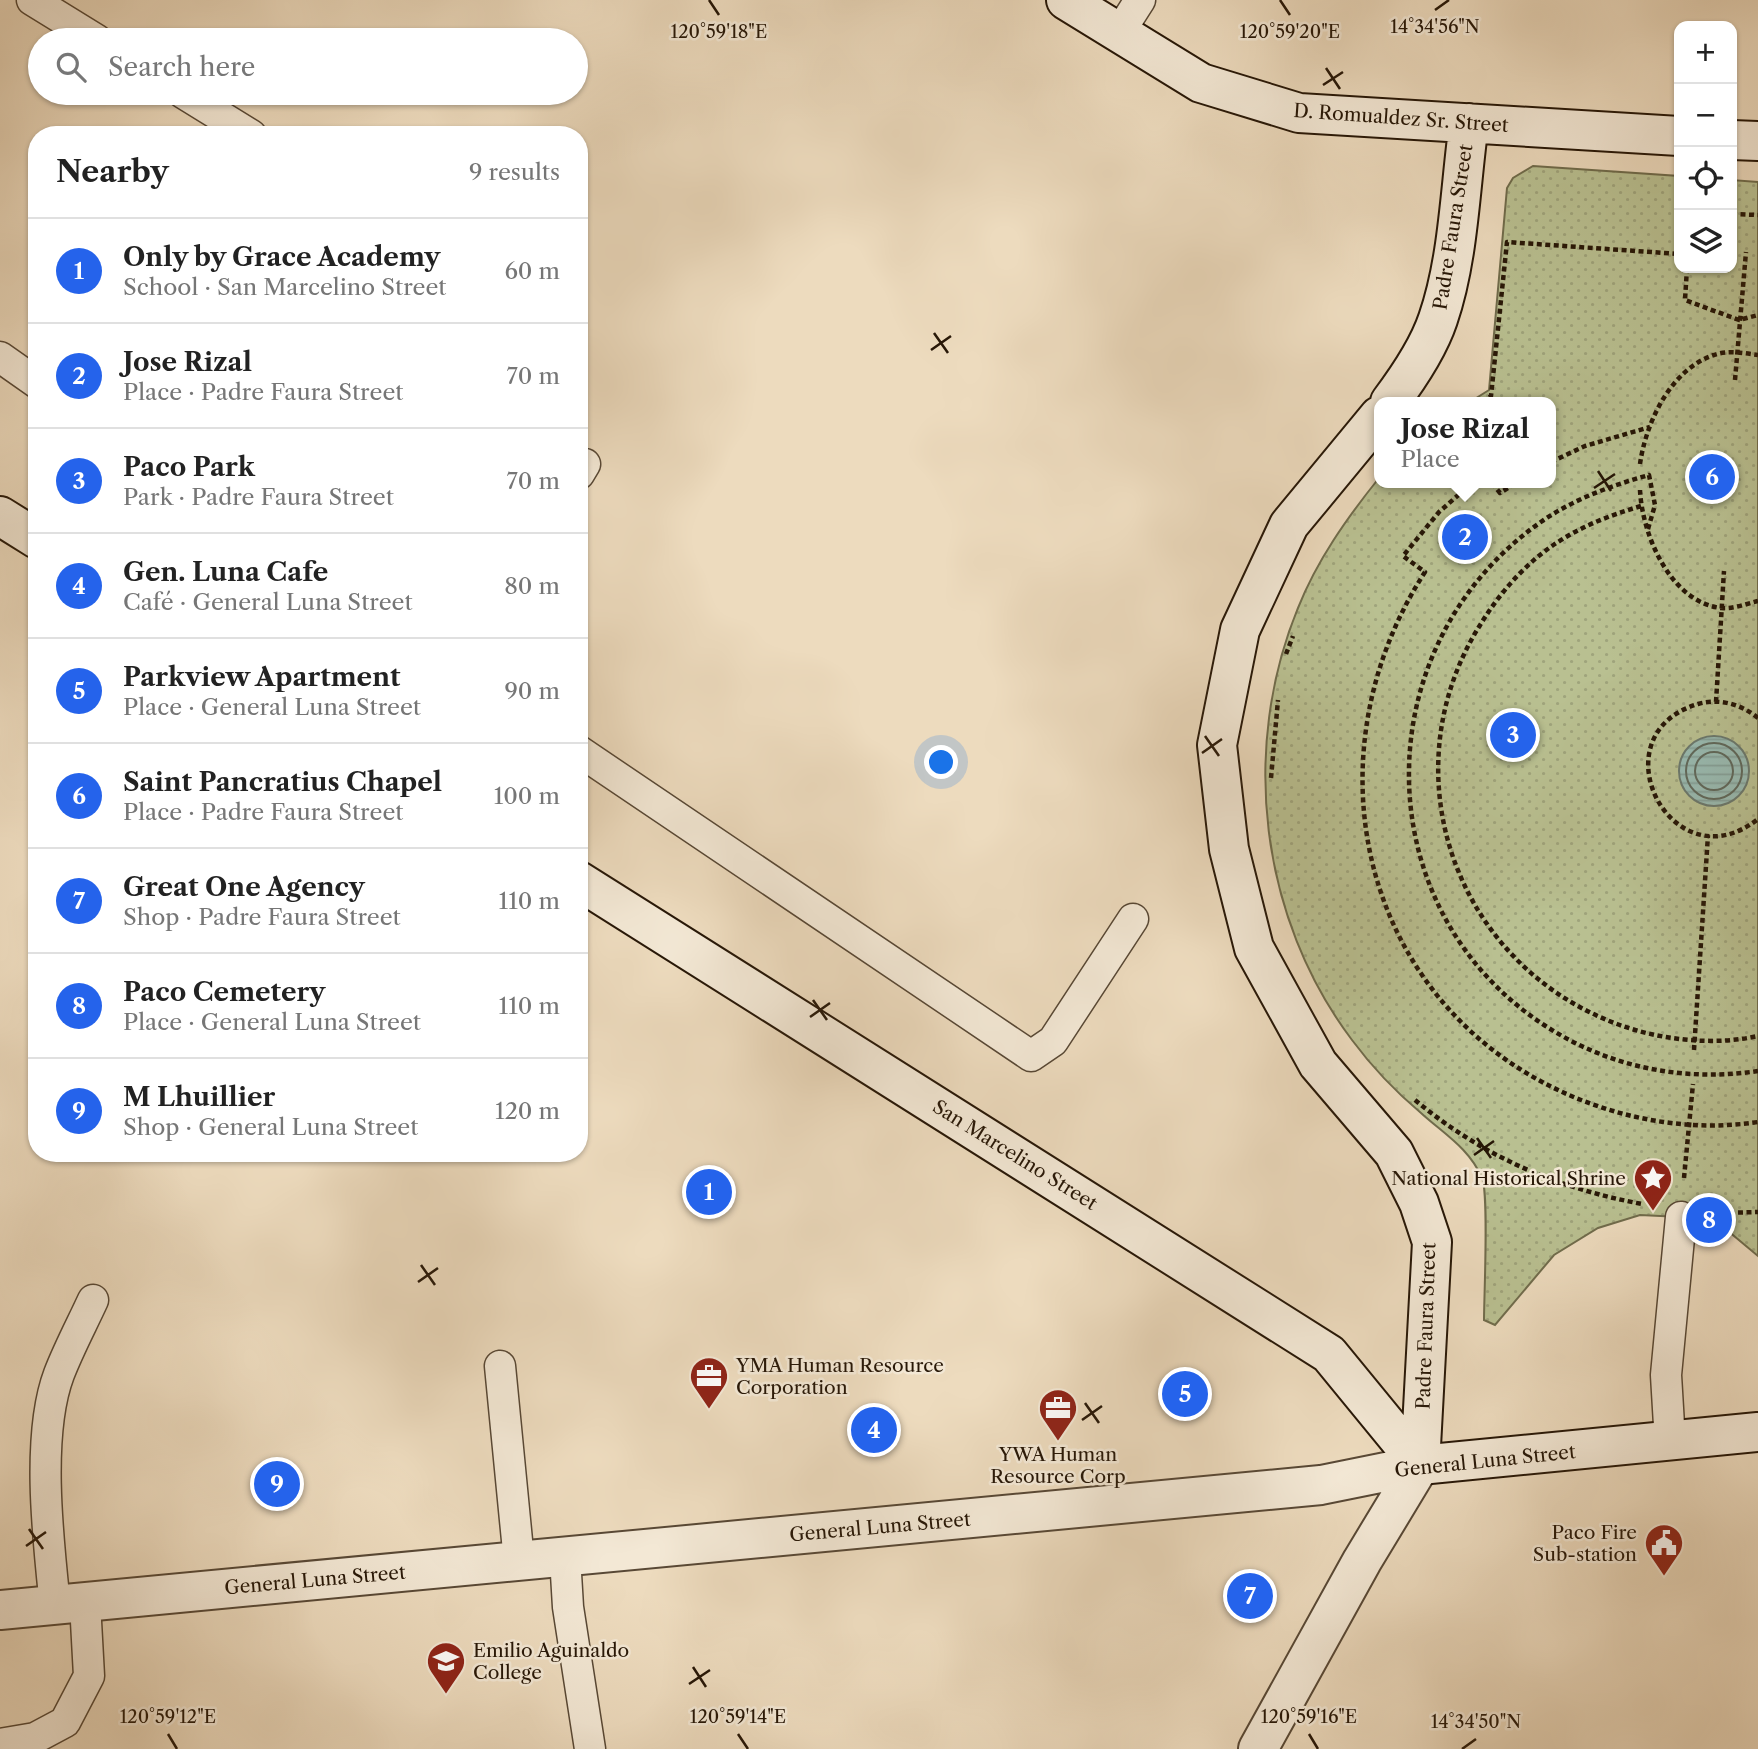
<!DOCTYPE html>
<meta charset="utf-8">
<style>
:root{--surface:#fff;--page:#f2f2f2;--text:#222;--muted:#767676;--line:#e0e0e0;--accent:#2563eb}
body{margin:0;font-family:"Libre Caslon Text",serif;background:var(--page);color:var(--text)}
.controls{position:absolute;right:21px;top:21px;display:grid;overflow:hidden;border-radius:14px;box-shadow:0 2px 5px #0004}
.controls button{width:63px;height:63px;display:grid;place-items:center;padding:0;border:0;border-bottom:2px solid var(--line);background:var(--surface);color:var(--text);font:35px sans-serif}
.you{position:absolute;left:942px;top:763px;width:24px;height:24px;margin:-18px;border:5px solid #fff;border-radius:50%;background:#1a73e8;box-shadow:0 0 0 10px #1a73e833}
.badge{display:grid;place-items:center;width:46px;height:46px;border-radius:50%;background:var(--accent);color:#fff;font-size:23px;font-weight:700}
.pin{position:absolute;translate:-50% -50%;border:4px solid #fff;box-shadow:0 2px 7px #0006}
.popup{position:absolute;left:1374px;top:397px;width:182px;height:91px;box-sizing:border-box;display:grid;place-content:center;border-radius:14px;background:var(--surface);filter:drop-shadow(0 2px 5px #0005);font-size:23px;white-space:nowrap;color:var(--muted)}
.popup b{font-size:26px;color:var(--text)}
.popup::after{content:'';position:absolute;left:50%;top:100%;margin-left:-14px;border:14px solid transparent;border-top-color:var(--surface)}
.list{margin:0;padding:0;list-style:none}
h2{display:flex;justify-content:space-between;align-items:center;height:91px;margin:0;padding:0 28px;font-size:30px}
h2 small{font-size:23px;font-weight:400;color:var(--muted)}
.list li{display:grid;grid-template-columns:46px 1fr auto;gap:21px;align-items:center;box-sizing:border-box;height:105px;padding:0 28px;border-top:2px solid var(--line)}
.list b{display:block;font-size:26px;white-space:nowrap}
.list p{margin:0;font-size:23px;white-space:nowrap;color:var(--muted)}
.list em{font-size:23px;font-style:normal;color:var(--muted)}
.icon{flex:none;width:38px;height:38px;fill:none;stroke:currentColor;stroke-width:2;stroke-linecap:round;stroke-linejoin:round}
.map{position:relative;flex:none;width:1758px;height:1749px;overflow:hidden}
.search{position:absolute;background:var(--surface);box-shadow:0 2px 5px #0004;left:28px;top:28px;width:560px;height:77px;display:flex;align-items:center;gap:18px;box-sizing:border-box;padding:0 24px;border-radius:38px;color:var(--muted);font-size:26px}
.panel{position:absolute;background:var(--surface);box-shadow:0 2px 5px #0004;left:28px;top:126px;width:560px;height:1036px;border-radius:28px}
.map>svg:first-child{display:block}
.park{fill:url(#park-dots);stroke:#706c4c;stroke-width:2}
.water{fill:url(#water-rules);stroke:#6b796e;stroke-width:2}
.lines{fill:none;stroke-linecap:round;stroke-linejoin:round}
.shore{stroke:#60695c;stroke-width:2}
.service-casing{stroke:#584835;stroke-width:33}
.tertiary-casing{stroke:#584835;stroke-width:42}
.secondary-casing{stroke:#271707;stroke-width:42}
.path{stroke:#271707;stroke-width:4.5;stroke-dasharray:5 3.5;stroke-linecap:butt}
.service{stroke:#f3e8d5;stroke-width:30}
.tertiary{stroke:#f3e8d5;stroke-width:38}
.secondary{stroke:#f3e8d5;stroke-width:38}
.ticks{fill:none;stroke:#271707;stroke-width:2.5}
.labels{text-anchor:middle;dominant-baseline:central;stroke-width:5;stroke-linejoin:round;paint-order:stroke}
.street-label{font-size:19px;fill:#271707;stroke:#f3e8d5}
.poi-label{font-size:19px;fill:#271707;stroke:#f3e8d5;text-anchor:end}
.ticks-label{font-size:18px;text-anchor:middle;fill:#271707;stroke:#f3e8d5;stroke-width:5;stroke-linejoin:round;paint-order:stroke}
</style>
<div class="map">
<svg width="1758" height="1749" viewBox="0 0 1758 1749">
<defs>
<pattern id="park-dots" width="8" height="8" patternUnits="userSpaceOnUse" patternTransform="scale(1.75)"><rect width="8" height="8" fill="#b9c091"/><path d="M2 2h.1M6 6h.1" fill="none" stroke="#9fa47c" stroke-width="1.8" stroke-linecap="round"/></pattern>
<pattern id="water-rules" width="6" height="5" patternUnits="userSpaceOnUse" patternTransform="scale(1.75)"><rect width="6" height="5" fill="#99bbb2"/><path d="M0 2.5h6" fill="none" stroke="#84a098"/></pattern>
</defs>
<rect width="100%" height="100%" fill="#eddbbe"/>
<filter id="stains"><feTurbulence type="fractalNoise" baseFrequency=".00286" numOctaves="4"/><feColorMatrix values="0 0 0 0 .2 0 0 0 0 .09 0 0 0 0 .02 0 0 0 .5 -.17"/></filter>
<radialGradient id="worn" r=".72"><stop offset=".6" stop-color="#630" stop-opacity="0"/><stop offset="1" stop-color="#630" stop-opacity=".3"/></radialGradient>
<path class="park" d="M 1533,166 L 1679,176 L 1679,268 L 1732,268 L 1732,180 L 1758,182 L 1758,1256 L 1728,1231 L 1681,1217 L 1640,1215 L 1598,1228 L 1554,1255 L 1495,1325 L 1484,1320 C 1484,1296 1489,1193 1482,1178 C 1469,1148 1444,1134 1421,1113 C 1396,1092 1372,1067 1352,1040 C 1260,918 1240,749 1298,608 C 1317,560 1347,518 1379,478 L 1379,483 L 1551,483 L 1551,402 L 1470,402 L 1489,390 L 1507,188 L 1513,178 Z"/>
<path class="water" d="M1679 771a35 35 0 1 1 70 0a35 35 0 1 1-70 0Z"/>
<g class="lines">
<path class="shore" d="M1686 771a28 28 0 1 1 56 0a28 28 0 1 1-56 0Z
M1695 771a19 19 0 1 1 38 0a19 19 0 1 1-38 0Z"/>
<g class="service-casing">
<path id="service" d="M 32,0 L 97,40
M 1119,33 L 1140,0
M 183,93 L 251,135
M 0,357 L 37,383
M 579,474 L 585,464
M 579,751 L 1031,1056 L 1053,1041 L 1133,919
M 500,1366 L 519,1561
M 1670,1442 L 1666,1375 L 1681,1217
M 565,1557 L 568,1607 L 590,1749
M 55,1605 C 48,1539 36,1435 59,1374 C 69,1348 82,1324 93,1300
M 0,1744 L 35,1738 L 65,1722 L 89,1676 L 85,1603"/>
</g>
<g class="tertiary-casing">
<path id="tertiary" d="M 0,1610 L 1321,1485 L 1420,1465
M 1258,1749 L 1362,1561 L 1420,1465"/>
</g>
<g class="secondary-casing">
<path id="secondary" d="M 1066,0 L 1201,83 L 1299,113 L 1679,136
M 1732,140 L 1758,141
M 1390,402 C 1408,378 1428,349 1438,319 C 1459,258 1460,187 1469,123
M 1379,416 L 1289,525 L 1240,630 L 1217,745 L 1229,849 L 1254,948 L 1318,1064 L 1394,1153 L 1419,1203 L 1432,1242 L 1420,1465
M 0,516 L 37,539
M 579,881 L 1329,1354 L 1420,1465
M 1420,1465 L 1758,1432"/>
</g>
<path class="path" d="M 1732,214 L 1758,215
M 1687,268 L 1685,300 L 1739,320 L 1758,315
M 1735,380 L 1746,252
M 1482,402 L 1491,396 L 1507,242 L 1679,254
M 1551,462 L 1585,446 L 1650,427
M 1640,464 C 1646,422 1671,369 1714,355 C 1727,350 1744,353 1758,355
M 1472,483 L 1439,512 L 1403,556 L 1425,572 C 1302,762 1364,1014 1581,1100 C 1637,1122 1698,1131 1758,1122
M 1492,483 L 1500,493 L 1516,483
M 1640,490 C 1642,534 1670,602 1721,608 C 1733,609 1746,604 1758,601
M 1641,506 C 1611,515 1584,525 1558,542 C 1528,561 1501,591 1482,622 C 1387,769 1453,963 1617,1024 C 1660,1040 1713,1046 1758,1036
M 1648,529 L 1655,505 L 1649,475 C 1610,486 1571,500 1538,524 C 1357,654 1367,928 1564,1037 C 1623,1070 1691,1081 1758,1071
M 1286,654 L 1293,636
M 1716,702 L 1724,571
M 1758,718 C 1741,704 1719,698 1698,704 C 1594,735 1672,887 1758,819
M 1271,778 L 1278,700
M 1694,1050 L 1708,835
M 1415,1100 C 1482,1156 1556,1188 1642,1204
M 1684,1178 L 1693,1084
M 1721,1213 L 1758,1212"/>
<use href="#service" class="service"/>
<use href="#tertiary" class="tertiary"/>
<use href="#secondary" class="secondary"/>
</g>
<path class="ticks" d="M 709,0 L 719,15M 1280,0 L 1290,15M 1435,10 L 1449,0M 1326,68 L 1340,89M 1323,85 L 1343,72M 934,333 L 948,353M 931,350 L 951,336M 1598,471 L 1611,491M 1594,488 L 1615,474M 1205,736 L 1219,756M 1202,753 L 1222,739M 813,1000 L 827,1020M 810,1017 L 830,1003M 1477,1138 L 1491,1158M 1474,1155 L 1494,1141M 421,1265 L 435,1285M 418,1282 L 438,1268M 1085,1403 L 1099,1423M 1082,1420 L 1102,1406M 29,1529 L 43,1549M 26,1546 L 46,1532M 693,1667 L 706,1687M 689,1684 L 710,1670M 168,1734 L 177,1749M 738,1734 L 748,1749M 1309,1734 L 1318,1749M 1462,1749 L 1476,1739"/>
<defs>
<g id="sight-pin" transform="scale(2.0125)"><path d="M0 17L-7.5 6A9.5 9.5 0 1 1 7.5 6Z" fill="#8f2418" stroke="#f3e8d5"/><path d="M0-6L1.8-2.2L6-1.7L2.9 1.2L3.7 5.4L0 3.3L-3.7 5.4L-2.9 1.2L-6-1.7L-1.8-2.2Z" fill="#fff"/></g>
<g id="office-pin" transform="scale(2.0125)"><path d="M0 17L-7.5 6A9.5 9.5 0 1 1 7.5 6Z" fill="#8f2418" stroke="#f3e8d5"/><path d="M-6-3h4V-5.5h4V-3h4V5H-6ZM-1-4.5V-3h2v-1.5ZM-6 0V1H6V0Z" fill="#fff"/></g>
<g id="civic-pin" transform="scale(2.0125)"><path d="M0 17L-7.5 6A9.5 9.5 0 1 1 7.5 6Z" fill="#8f2418" stroke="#f3e8d5"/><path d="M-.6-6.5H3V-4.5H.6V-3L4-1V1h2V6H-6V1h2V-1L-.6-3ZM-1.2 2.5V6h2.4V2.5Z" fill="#fff"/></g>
<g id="university-pin" transform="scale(2.0125)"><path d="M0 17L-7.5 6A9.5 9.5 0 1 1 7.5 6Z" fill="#8f2418" stroke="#f3e8d5"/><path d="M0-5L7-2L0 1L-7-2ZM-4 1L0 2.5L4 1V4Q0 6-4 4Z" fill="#fff"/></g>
</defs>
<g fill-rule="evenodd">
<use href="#sight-pin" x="1653" y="1178"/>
<use href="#office-pin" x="709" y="1376"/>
<use href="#office-pin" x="1058" y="1408"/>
<use href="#civic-pin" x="1664" y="1543"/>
<use href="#university-pin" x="446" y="1661"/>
</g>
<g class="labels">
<g class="street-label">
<text transform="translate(1401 118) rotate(4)">D. Romualdez Sr. Street</text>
<text transform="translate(1453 227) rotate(-81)">Padre Faura Street</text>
<text transform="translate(1015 1155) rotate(32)">San Marcelino Street</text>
<text transform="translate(1426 1326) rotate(-88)">Padre Faura Street</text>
<text transform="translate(1485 1461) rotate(-6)">General Luna Street</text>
<text transform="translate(880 1527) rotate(-5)">General Luna Street</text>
<text transform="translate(315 1580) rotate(-5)">General Luna Street</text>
</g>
<g class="poi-label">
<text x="1626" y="1178">National Historical Shrine</text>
<text x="736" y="1365" text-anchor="start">YMA Human Resource<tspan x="736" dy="22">Corporation</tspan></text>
<text x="1058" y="1454" text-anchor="middle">YWA Human<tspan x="1058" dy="22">Resource Corp</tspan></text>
<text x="1637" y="1532">Paco Fire<tspan x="1637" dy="22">Sub-station</tspan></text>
<text x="473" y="1650" text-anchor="start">Emilio Aguinaldo<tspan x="473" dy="22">College</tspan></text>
</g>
</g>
<g class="ticks-label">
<text x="1435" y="33">14°34'56"N</text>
<text x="719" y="38">120°59'18"E</text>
<text x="1290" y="38">120°59'20"E</text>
<text x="168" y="1723">120°59'12"E</text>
<text x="738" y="1723">120°59'14"E</text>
<text x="1309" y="1723">120°59'16"E</text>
<text x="1476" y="1728">14°34'50"N</text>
</g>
<rect width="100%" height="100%" filter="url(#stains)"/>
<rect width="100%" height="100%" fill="url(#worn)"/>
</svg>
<div class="controls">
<button>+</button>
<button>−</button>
<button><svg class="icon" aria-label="locate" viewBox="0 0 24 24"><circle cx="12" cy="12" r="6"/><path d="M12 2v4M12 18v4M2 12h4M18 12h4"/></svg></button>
<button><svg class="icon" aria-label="layers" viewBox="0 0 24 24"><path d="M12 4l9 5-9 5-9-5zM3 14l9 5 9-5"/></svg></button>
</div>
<div class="you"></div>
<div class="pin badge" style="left:709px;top:1192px">1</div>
<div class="pin badge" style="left:1465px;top:537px">2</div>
<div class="popup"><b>Jose Rizal</b>Place</div>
<div class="pin badge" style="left:1513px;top:735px">3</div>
<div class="pin badge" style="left:874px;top:1430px">4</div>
<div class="pin badge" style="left:1185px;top:1394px">5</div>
<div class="pin badge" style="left:1712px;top:477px">6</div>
<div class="pin badge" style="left:1250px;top:1596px">7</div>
<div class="pin badge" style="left:1709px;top:1220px">8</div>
<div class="pin badge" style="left:277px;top:1484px">9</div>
<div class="search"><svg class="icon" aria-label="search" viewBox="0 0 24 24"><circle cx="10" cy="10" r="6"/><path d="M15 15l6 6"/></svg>Search here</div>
<section class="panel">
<h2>Nearby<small>9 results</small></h2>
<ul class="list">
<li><span class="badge">1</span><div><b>Only by Grace Academy</b><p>School · San Marcelino Street</p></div><em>60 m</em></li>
<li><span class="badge">2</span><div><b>Jose Rizal</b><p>Place · Padre Faura Street</p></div><em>70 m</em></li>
<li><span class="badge">3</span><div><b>Paco Park</b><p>Park · Padre Faura Street</p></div><em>70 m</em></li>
<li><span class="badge">4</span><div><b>Gen. Luna Cafe</b><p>Café · General Luna Street</p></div><em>80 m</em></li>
<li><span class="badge">5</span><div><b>Parkview Apartment</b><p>Place · General Luna Street</p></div><em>90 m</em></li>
<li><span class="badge">6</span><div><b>Saint Pancratius Chapel</b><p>Place · Padre Faura Street</p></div><em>100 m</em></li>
<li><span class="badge">7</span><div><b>Great One Agency</b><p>Shop · Padre Faura Street</p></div><em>110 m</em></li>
<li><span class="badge">8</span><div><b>Paco Cemetery</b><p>Place · General Luna Street</p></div><em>110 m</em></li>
<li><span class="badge">9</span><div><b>M Lhuillier</b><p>Shop · General Luna Street</p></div><em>120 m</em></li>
</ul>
</section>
</div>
